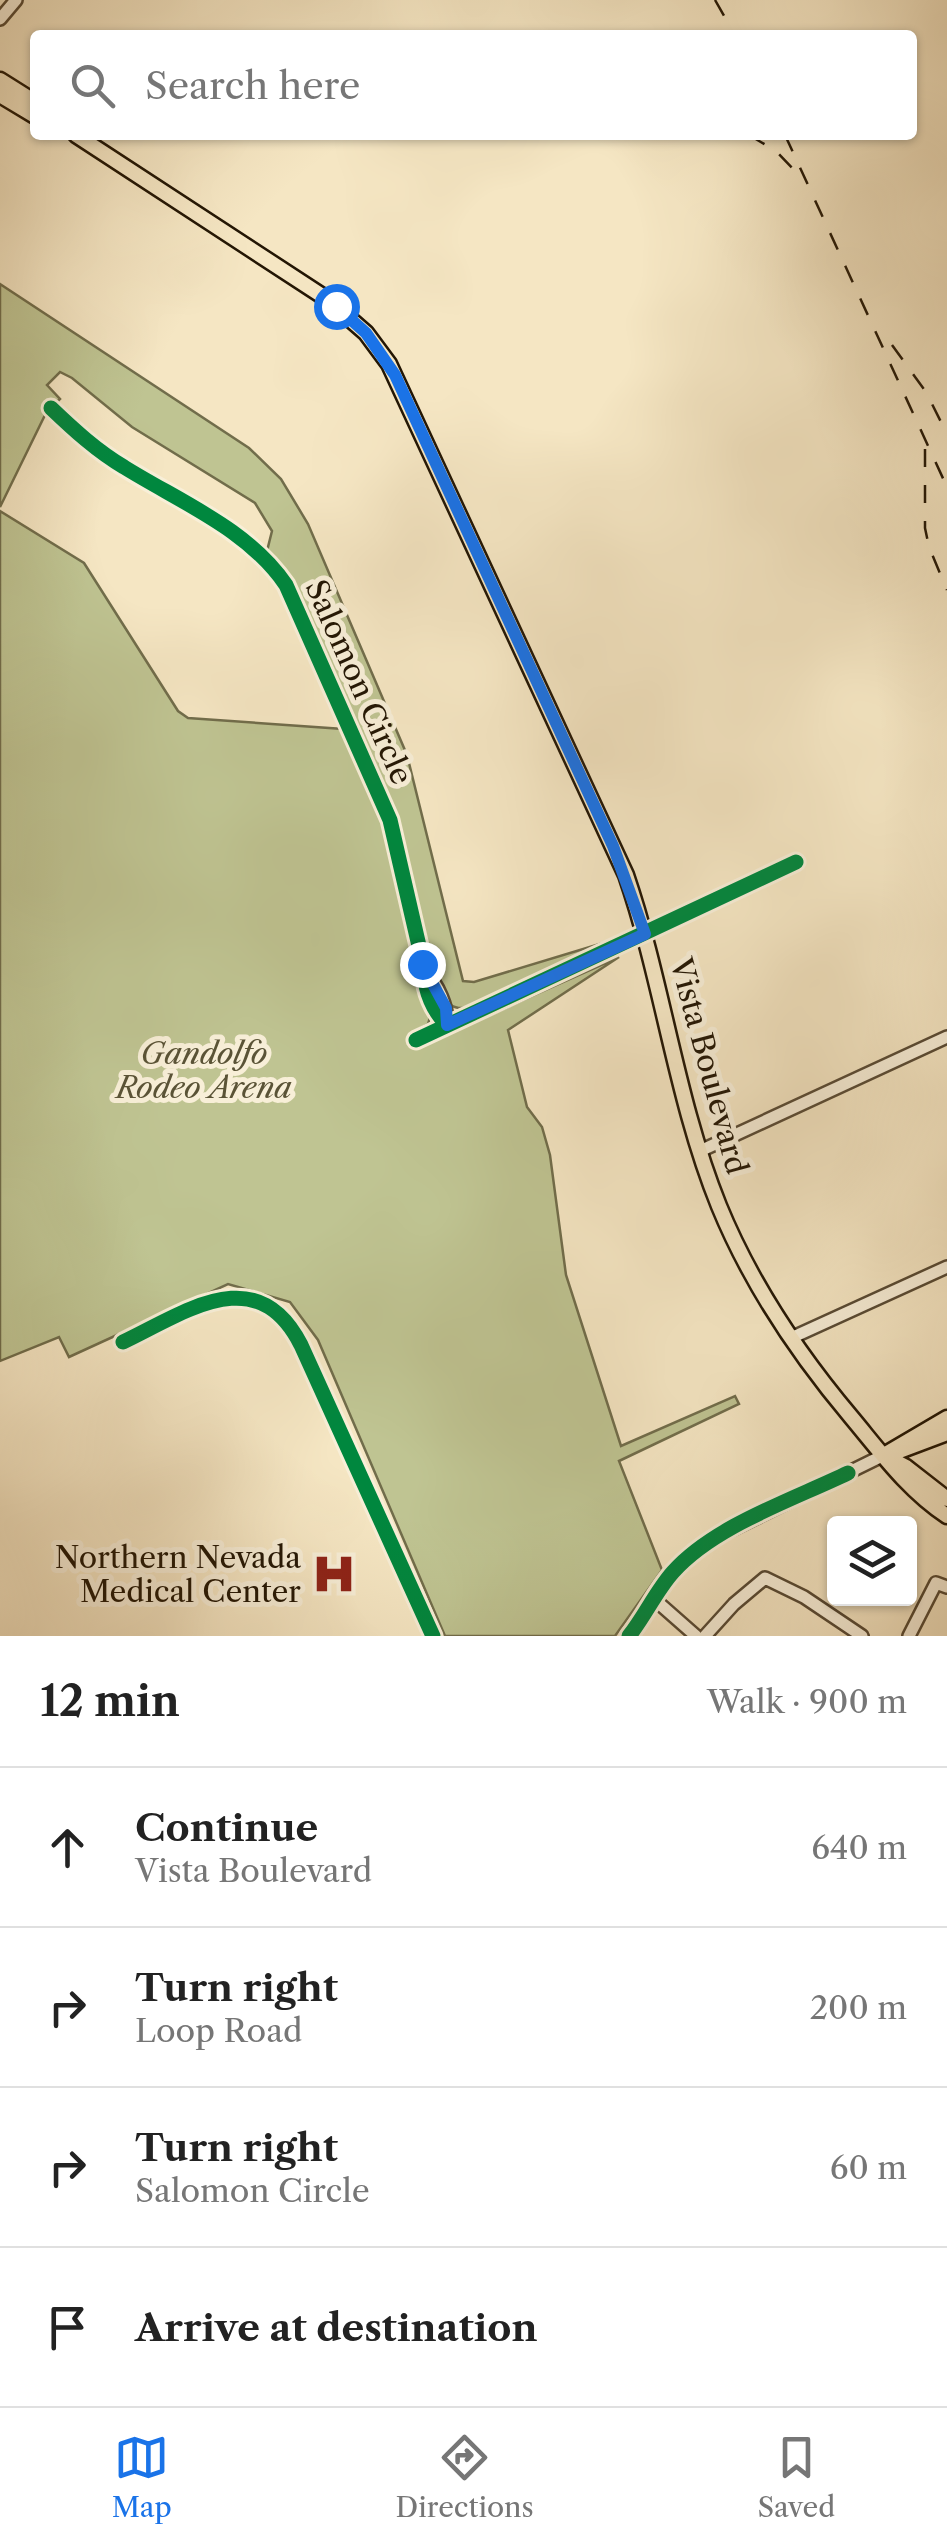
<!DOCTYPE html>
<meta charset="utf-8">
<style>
:root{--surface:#fff;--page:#f2f2f2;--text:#222;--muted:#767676;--line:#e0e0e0;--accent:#1a73e8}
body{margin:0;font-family:"Libre Caslon Text",serif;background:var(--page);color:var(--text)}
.controls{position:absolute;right:30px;bottom:30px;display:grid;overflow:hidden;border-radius:10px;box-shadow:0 2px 8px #0004}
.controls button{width:90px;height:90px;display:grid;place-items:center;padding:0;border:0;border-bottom:2px solid var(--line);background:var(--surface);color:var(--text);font:50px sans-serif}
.stop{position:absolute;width:30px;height:30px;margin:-22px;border:8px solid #1a73e8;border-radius:50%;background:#fff}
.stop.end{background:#1a73e8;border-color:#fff;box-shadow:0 2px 10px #0008}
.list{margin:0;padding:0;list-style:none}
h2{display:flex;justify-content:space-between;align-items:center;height:130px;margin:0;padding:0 40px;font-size:42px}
h2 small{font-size:32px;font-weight:400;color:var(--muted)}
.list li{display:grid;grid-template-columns:65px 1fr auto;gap:30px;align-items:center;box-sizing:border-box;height:160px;padding:0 40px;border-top:2px solid var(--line)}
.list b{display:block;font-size:38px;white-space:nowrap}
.list p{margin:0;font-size:32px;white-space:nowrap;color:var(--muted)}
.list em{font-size:32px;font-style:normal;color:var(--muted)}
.icon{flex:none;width:55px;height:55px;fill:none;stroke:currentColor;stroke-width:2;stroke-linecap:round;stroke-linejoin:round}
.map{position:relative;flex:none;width:947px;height:1636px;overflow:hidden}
.search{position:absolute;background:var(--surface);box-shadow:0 2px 8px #0004;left:30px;right:30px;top:30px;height:110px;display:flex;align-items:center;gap:25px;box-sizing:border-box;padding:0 35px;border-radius:10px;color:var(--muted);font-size:38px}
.sheet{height:770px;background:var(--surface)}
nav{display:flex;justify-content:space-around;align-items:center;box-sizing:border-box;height:140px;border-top:2px solid var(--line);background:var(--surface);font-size:28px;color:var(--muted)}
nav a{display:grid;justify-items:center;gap:5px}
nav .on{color:var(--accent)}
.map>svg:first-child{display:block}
.green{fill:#bfc492;stroke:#716d4b;stroke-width:2.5}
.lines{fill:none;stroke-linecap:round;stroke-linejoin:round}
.minor-casing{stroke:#584a34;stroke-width:16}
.major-casing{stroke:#231604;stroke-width:19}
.minor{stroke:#f8efd8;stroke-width:11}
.major{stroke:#f5e6c3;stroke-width:14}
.rail{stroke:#231604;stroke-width:2.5;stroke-dasharray:18 18;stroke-linecap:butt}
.cycleway-casing{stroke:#f8efd8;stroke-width:21}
.cycleway{stroke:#00873e;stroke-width:15}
.route{stroke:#1a73e8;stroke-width:12}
.labels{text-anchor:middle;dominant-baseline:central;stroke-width:10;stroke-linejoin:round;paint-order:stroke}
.street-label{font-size:30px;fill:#231604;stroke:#f8efd8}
.park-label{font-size:30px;font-style:italic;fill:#5a5336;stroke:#f8efd8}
.poi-label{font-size:30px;fill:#231604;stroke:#f8efd8;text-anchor:end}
</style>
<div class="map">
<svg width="947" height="1636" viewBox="0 0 947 1636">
<rect width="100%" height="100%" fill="#f5e6c3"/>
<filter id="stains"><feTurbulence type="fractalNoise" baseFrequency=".002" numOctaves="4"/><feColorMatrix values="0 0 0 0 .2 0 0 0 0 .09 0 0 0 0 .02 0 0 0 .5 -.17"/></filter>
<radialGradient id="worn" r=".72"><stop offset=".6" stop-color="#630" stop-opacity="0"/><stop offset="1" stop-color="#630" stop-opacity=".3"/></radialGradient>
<path class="green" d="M 0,284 L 249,448 L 281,479 L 308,524 L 407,755 L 463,981 L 474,982 L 603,943 L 466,1008 C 460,1008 456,1009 451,1005 C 427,986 406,844 393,806 L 296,589 L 267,551 L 272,531 L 255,503 L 132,427 L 72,378 L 60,372 L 47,385 L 60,399 L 46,413 L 0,507 Z
M 0,511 L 84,563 L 178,711 L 188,718 L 343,729 L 387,834 L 414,960 L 432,1011 L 428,1024 L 412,1033 L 418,1047 L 619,957 L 508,1030 L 527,1107 L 542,1127 L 550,1155 L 566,1275 L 621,1446 L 735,1396 L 739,1404 L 619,1461 L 662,1570 L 615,1636 L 445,1636 L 318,1340 L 290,1302 L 228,1284 L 69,1357 L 59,1337 L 0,1361 Z"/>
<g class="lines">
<g class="minor-casing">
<path id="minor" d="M 0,19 L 16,0
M 51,408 C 74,430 97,451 124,467 C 180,502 248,529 286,585 L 390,820 L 425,972 C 424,991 434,1012 447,1025
M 425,972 C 438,984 448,1007 447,1025
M 416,1040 L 796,862
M 700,1151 L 947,1037
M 791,1338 L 947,1267
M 123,1342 C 186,1312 257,1259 301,1345 L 433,1636
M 654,1599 L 696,1636
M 629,1636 L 672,1573 L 709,1541 L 884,1455
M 705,1636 L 734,1604 L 765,1578 L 804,1597 L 862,1636
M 909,1636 L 936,1583 L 947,1587"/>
</g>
<g class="major-casing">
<path id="major" d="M 0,80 L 35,102
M 0,95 L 35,116
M 76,135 L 327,299 L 366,333 L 389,364 L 626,875 C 663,983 676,1100 719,1206 C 751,1284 798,1354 852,1418 C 882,1454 908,1490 947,1516
M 894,1453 L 947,1433
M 884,1455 L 947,1418
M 885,1456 L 906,1467 L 947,1499"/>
</g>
<use href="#minor" class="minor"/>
<use href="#major" class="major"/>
<path class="rail" d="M 715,0 L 735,35
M 749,135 L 776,151 L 796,172
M 785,135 L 947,487
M 892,345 L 926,392 L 947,434
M 925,449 L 925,528 L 929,547 L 947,590"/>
<g class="cycleway-casing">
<path id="cycleway" d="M 51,408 C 74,430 97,451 124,467 C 180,502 248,529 286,585 L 390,820 L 425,972 C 424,991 434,1012 447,1025
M 416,1040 L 796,862
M 123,1342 C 186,1312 257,1259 301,1345 L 433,1636
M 629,1636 C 645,1616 656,1591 673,1572 C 714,1526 792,1500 848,1473"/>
</g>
<use href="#cycleway" class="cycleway"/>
</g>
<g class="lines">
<path class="route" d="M 336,306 L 366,333 L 395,375 L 613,846 L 645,934 L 447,1025 L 446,1008 L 422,964"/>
</g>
<defs>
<g id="hospital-bare" transform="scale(3.45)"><path d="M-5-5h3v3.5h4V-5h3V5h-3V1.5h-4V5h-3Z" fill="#8f2418" stroke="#f8efd8" stroke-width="2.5" paint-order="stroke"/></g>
</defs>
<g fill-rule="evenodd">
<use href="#hospital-bare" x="334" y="1574"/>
</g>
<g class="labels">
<g class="street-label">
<text transform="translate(359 682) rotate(66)">Salomon Circle</text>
<text transform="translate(709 1066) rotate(75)">Vista Boulevard</text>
</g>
<g class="park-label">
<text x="204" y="1053">Gandolfo<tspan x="204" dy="34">Rodeo Arena</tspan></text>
</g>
<g class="poi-label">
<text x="301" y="1557">Northern Nevada<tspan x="301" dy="34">Medical Center</tspan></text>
</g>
</g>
<rect width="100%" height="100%" filter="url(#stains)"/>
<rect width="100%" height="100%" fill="url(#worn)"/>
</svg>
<div class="controls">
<button><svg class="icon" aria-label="layers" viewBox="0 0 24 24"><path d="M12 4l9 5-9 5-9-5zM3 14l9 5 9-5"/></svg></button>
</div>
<div class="stop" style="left:336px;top:306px"></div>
<div class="stop end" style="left:422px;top:964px"></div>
<div class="search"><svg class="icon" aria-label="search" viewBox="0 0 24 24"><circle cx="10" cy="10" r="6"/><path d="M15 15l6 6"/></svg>Search here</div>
</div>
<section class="sheet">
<h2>12 min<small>Walk · 900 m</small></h2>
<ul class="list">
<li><svg class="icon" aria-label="ahead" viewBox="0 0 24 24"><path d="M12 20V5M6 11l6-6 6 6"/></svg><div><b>Continue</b><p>Vista Boulevard</p></div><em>640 m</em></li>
<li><svg class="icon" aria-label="right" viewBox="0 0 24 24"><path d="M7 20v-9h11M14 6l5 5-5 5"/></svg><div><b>Turn right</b><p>Loop Road</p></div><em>200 m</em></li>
<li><svg class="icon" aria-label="right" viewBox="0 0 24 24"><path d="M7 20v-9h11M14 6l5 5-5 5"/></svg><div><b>Turn right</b><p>Salomon Circle</p></div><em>60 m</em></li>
<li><svg class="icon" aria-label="arrive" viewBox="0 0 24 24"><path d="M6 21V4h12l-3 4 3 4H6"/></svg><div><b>Arrive at destination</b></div></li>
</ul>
</section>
<nav>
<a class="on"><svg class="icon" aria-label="map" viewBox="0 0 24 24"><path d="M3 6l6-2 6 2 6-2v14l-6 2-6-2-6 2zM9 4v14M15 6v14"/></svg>Map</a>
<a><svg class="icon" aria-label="directions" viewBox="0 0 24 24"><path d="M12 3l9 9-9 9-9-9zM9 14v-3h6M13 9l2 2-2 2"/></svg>Directions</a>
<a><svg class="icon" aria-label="saved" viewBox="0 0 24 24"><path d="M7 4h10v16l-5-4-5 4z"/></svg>Saved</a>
</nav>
